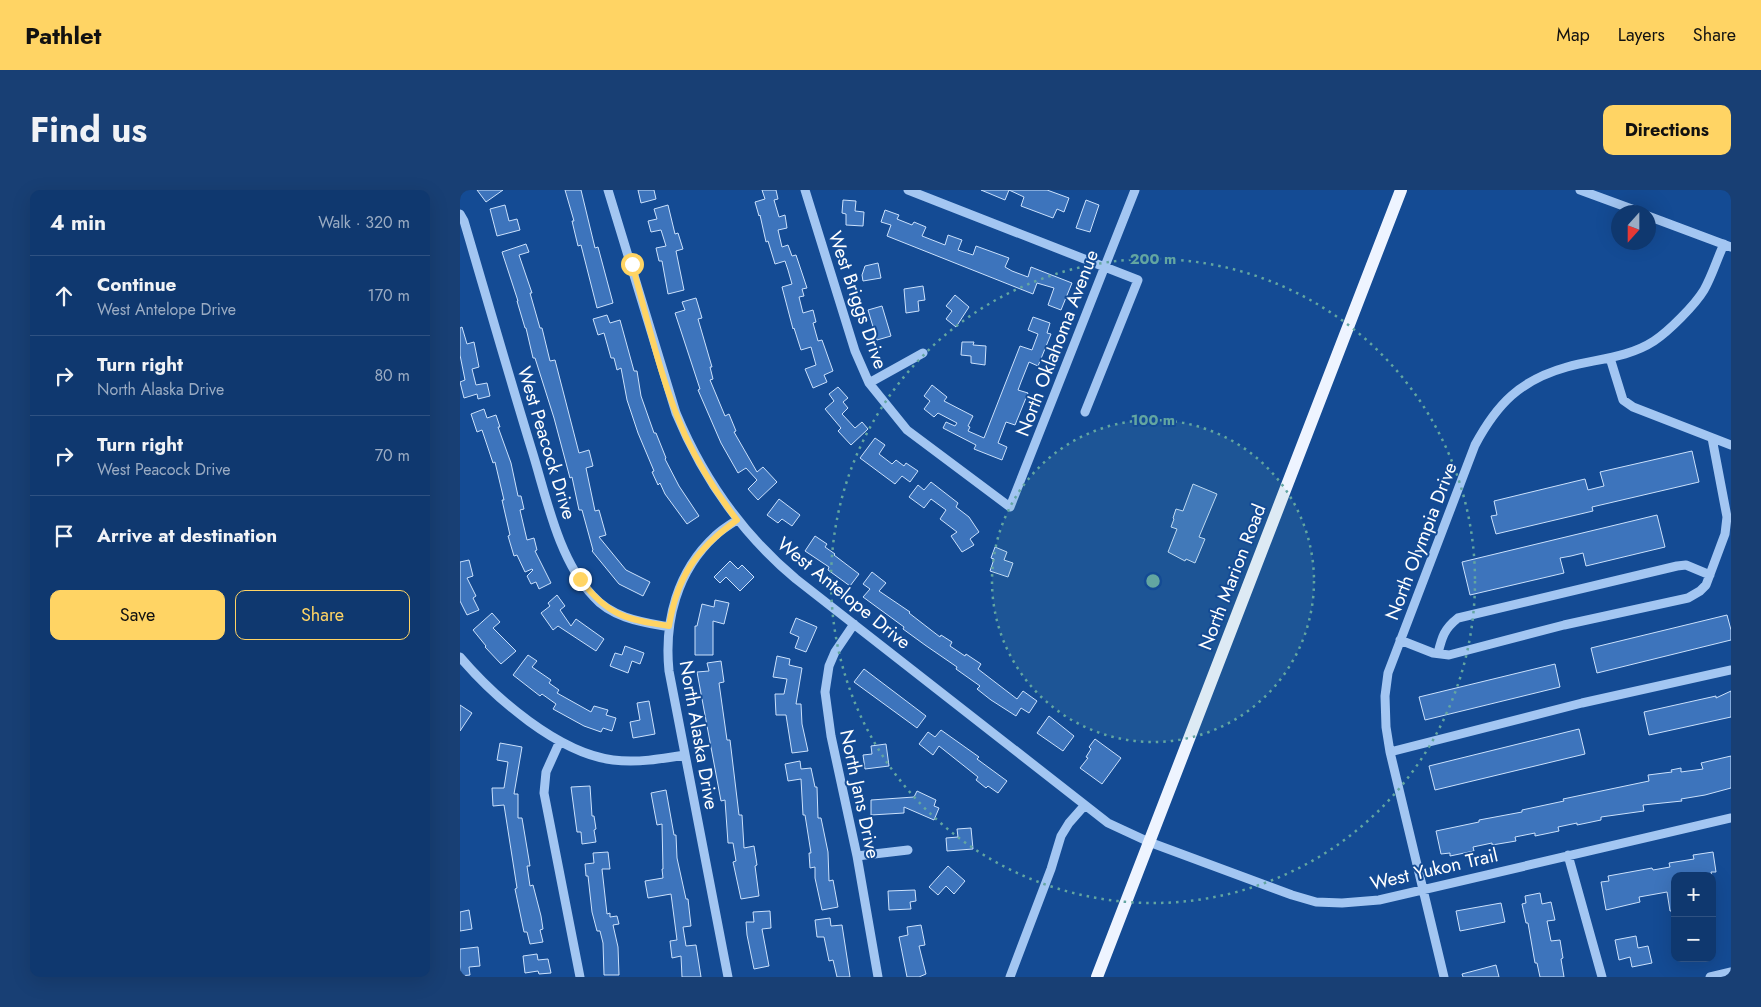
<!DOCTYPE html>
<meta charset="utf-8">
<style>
:root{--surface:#0f386f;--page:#183f74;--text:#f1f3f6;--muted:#9bacc3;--line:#2f5282;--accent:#ffd464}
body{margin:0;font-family:Jost,sans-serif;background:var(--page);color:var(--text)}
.controls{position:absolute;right:15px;bottom:15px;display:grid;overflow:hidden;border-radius:10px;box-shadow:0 5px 20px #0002}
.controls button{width:45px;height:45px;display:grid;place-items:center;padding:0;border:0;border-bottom:1px solid var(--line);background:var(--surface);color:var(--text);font:25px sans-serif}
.compass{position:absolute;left:1151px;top:15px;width:45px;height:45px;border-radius:50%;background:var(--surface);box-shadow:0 5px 20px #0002;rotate:201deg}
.stop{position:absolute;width:15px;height:15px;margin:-11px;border:4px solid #ffd464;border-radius:50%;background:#fff}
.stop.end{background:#ffd464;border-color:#fff;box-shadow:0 1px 5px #0008}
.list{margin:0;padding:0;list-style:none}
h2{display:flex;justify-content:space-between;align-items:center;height:65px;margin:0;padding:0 20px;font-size:21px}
h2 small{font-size:16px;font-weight:400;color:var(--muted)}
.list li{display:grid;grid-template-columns:32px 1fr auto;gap:15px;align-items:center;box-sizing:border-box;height:80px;padding:0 20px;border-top:1px solid var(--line)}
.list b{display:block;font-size:19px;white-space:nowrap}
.list p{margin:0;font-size:16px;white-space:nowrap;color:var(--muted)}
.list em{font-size:16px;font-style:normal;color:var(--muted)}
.actions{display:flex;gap:10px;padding:15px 20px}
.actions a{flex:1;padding:11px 0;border:1px solid var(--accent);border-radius:10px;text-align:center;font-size:18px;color:var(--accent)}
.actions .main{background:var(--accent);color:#111}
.icon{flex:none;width:28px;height:28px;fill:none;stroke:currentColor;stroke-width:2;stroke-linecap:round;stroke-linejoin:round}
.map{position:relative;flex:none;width:1271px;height:787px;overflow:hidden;border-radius:10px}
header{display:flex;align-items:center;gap:30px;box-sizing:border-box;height:70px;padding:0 25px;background:var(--accent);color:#111}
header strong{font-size:24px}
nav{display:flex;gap:28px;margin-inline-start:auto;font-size:18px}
.intro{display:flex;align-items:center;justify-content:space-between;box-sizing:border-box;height:120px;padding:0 30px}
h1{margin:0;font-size:35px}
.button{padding:12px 22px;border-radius:10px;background:var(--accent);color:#111;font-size:18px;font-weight:700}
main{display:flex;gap:30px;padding:0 30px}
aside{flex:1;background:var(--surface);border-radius:10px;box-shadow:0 5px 20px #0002}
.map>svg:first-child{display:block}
.building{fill:#3d74bc;stroke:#cbe1fc}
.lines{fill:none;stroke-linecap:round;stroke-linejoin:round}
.minor{stroke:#a3c6f2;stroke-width:9}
.major{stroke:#eef4ff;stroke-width:12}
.route{stroke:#ffd464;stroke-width:6}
.ring{fill:none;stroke:#63a6a1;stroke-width:2.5;stroke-dasharray:2.5 5}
.labels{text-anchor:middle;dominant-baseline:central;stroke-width:4;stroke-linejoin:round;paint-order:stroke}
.street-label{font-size:19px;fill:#fff;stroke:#144b94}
.centre{fill:#63a6a1;stroke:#144b94;stroke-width:2.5}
.ring-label{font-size:15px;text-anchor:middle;font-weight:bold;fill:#63a6a1;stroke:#144b94;stroke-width:4;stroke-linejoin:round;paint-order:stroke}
</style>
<header>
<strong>Pathlet</strong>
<nav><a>Map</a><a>Layers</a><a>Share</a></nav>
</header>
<div class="intro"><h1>Find us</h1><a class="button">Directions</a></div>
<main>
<aside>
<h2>4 min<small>Walk · 320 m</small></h2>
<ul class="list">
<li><svg class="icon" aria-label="ahead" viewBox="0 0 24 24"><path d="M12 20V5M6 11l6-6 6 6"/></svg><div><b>Continue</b><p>West Antelope Drive</p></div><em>170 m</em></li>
<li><svg class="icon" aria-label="right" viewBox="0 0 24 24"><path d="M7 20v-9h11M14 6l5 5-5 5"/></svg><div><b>Turn right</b><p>North Alaska Drive</p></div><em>80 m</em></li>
<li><svg class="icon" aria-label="right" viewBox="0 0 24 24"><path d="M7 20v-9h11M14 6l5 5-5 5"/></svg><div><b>Turn right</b><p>West Peacock Drive</p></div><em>70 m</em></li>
<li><svg class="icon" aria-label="arrive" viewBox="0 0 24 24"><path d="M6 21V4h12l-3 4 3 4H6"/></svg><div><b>Arrive at destination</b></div></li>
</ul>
<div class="actions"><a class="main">Save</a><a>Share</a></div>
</aside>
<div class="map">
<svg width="1271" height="787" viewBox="0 0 1271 787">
<rect width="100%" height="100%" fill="#144b94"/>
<path class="building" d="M 17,0 L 43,0 L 26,12 Z
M 105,0 L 121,0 L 135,58 L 138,57 L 153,113 L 137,118 L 121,55 L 118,56 L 112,31 L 114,31 Z
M 178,0 L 194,0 L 196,9 L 181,13 Z
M 302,0 L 316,0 L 318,9 L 314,10 L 319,27 L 325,25 L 327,38 L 318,40 L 322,57 L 328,55 L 332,66 L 336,65 L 347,98 L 342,99 L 344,106 L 339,107 L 343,123 L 353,120 L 356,132 L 353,133 L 358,151 L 362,150 L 373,181 L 364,185 L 367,192 L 353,198 L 345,179 L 356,175 L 351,157 L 341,160 L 334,138 L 333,139 L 322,97 L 332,94 L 328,80 L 325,71 L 315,74 L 308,51 L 306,52 L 300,25 L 299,26 L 295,12 L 305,9 Z
M 521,0 L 549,0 L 545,10 Z
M 549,0 L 587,0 L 609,8 L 604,22 L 597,19 L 593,28 L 561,16 L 564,7 Z
M 383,10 L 396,11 L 395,21 L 404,22 L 403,36 L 386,35 L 386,24 L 382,23 Z
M 626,10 L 639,15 L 630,42 L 616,38 Z
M 45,15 L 49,31 L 57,29 L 60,40 L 37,46 L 30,19 Z
M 208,15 L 215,44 L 218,43 L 223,59 L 216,61 L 224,100 L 208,104 L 202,71 L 199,71 L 196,58 L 206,56 L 201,40 L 191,42 L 188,31 L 197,29 L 194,19 Z
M 425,20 L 439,25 L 437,29 L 452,35 L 454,32 L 466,37 L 462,46 L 485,55 L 488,45 L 502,50 L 498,60 L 513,65 L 516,56 L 549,68 L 545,77 L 552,81 L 568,87 L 571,77 L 612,93 L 601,120 L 588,115 L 594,98 L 577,93 L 573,104 L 427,46 L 431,35 L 421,32 Z
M 66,54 L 69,62 L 59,65 L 72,103 L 70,103 L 80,138 L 82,138 L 90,171 L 95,170 L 119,263 L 129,260 L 133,276 L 126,278 L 135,321 L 139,320 L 146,345 L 139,347 L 166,380 L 190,392 L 183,406 L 159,394 L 132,361 L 133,360 L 122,320 L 119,320 L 112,287 L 110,288 L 94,228 L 75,168 L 73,168 L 66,138 L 65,138 L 57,111 L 58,111 L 42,62 Z
M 418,73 L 421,88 L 403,91 L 402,85 L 405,76 Z
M 463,96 L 465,110 L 458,111 L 459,121 L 446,123 L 444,99 Z
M 495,105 L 509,117 L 496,137 L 486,129 L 492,121 L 486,116 Z
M 236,108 L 242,128 L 238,129 L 252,177 L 250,177 L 253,189 L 250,190 L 265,226 L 269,224 L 276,241 L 274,242 L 297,282 L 303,277 L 317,292 L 298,310 L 288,299 L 297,290 L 286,278 L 278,283 L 261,253 L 238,200 L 240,199 L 215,123 L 225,120 L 222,112 Z
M 422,116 L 431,146 L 417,150 L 408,120 Z
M 147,125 L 150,133 L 160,130 L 174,181 L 177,181 L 181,206 L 194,243 L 196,243 L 206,268 L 205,269 L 219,296 L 239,326 L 227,334 L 205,304 L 200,293 L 198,295 L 192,282 L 194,281 L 178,243 L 167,210 L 161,178 L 157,180 L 154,168 L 151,168 L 144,143 L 138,145 L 133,129 Z
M 573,127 L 590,133 L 587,143 L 591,144 L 578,176 L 569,172 L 561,192 L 558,200 L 568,203 L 555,235 L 546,232 L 538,253 L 547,257 L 542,270 L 514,259 L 516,255 L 483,238 L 486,232 L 495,236 L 497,233 L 478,223 L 474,227 L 464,219 L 470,211 L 464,206 L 472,195 L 487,207 L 484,211 L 513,226 L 508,236 L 510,237 L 508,241 L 524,248 L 560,156 L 572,160 L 578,144 L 568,140 Z
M 2,137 L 7,154 L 14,152 L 19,177 L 12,179 L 16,195 L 27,193 L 30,206 L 18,209 L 17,204 L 4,208 L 0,192 L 5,190 L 0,165 L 0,138 Z
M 502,152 L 514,152 L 513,155 L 526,156 L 525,175 L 511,173 L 511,166 L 501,165 Z
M 378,197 L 388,208 L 383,212 L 388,218 L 382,224 L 395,238 L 402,232 L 408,239 L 391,255 L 378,241 L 381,238 L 365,219 L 374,211 L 369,204 Z
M 24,219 L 27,228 L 36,225 L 40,237 L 38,237 L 51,273 L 58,306 L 61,306 L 64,319 L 60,320 L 67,350 L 74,348 L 77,360 L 75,361 L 91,393 L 79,399 L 76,392 L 71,394 L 67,386 L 73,380 L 72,379 L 65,382 L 57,365 L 54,366 L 48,346 L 50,345 L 42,310 L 44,310 L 35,272 L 33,273 L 22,240 L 17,242 L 11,224 Z
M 415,248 L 425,255 L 419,264 L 432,274 L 436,270 L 444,276 L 446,273 L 458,281 L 450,292 L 442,286 L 435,294 L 400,268 Z
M 1232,261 L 1239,292 L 1132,317 L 1133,321 L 1036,344 L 1031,326 L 1037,325 L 1034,311 L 1125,289 L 1128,300 L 1144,296 L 1140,282 Z
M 471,292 L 498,313 L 496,317 L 509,327 L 519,342 L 510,349 L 514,355 L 502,362 L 491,346 L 497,342 L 480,329 L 486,320 L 471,309 L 464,318 L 449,307 L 458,295 L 464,300 Z
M 733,294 L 757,304 L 739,347 L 745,349 L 735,373 L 726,369 L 725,371 L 708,362 L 717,339 L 711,337 L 714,329 L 713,328 L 716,319 L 723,321 Z
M 319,309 L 340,325 L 332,336 L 322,329 L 318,333 L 307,325 Z
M 1197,325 L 1205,357 L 1126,376 L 1123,363 L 1111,366 L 1100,368 L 1104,383 L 1010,405 L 1002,372 Z
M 355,346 L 367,354 L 365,357 L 375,364 L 374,365 L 399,384 L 390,396 L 368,380 L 369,377 L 345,361 Z
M 535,357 L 547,362 L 544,370 L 553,373 L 548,387 L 530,381 L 534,369 L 531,368 Z
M 9,370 L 13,386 L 7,388 L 16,406 L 13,408 L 19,420 L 7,425 L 0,411 L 0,372 Z
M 270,371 L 278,379 L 282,375 L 294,387 L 280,401 L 266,387 L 260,393 L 254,387 Z
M 412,382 L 426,393 L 419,401 L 450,422 L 449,423 L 480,447 L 481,445 L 492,452 L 490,456 L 505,466 L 506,464 L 521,474 L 518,479 L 557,509 L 563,501 L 577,511 L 569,523 L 561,518 L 556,526 L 531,510 L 517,499 L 520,496 L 496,479 L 497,477 L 465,455 L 443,439 L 444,437 L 403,407 L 410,399 L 403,394 Z
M 97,405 L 105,416 L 100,420 L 111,436 L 116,429 L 144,449 L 136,461 L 98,436 L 93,440 L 81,423 L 90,416 L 88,413 Z
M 255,410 L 269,413 L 264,434 L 253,431 L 253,465 L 235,465 L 235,436 L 237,436 L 242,414 L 254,417 Z
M 32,423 L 40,432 L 33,438 L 56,461 L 41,474 L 25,457 L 26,456 L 13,440 Z
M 1267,425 L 1271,440 L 1271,450 L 1137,483 L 1131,458 Z
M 336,428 L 357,437 L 346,462 L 335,458 L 339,447 L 330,443 Z
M 165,456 L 184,463 L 180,474 L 172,471 L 168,483 L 150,476 L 155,463 L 162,465 Z
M 68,465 L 77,471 L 72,477 L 91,490 L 89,493 L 99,500 L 97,503 L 131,522 L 134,516 L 148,520 L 146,525 L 156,528 L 152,541 L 143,538 L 141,542 L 124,536 L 93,519 L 96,514 L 82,504 L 80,506 L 53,485 Z
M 317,466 L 330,469 L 329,475 L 342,478 L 336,514 L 341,514 L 342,534 L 348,561 L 332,563 L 326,525 L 316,525 L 315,504 L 324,504 L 327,489 L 313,487 Z
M 261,471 L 264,492 L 259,493 L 267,550 L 270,550 L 279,625 L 282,625 L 284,658 L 294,656 L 297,675 L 295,676 L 299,706 L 281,709 L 273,672 L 276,671 L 273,653 L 268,653 L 265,610 L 261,611 L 237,482 L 249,481 L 247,473 Z
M 1095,474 L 1100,497 L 965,530 L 959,507 Z
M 404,479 L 466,526 L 457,538 L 394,492 Z
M 1271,501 L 1271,527 L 1189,545 L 1184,522 L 1256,506 L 1256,508 Z
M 189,511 L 195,544 L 173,548 L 170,532 L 180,530 L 177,513 Z
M 0,515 L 12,523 L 0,541 Z
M 589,526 L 614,546 L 603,561 L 577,543 Z
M 1119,539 L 1125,564 L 975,600 L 969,576 Z
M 481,540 L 519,567 L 517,569 L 547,591 L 538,603 L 528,596 L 526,598 L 516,590 L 518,587 L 479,556 L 473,565 L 459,554 L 468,542 L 475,547 Z
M 635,549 L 661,568 L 642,594 L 620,578 L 628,568 L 626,567 L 631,559 L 629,557 Z
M 40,553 L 62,557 L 54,604 L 58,604 L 58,628 L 62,628 L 70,676 L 67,676 L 70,696 L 73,695 L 81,726 L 83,739 L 80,740 L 83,752 L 70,754 L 67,742 L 64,742 L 55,699 L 57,698 L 44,615 L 33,616 L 32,598 L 44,598 L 48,572 L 37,570 Z
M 426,554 L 429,576 L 405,579 L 403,565 L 412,564 L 411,556 Z
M 1271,566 L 1271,598 L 1245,605 L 1221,609 L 1222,611 L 1183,615 L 1184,621 L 1141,627 L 1141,630 L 1117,635 L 1117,633 L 1098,637 L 1099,641 L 1075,646 L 1075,643 L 1055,647 L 1056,651 L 1032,655 L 1032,653 L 1013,657 L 1014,661 L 990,666 L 990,663 L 981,664 L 976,641 L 1019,632 L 1019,630 L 1062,622 L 1062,620 L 1104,611 L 1103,609 L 1189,591 L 1188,585 L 1212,582 L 1211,580 L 1221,578 L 1221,582 L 1243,579 L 1241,573 Z
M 340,571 L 341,579 L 351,578 L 355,597 L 357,597 L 358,628 L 361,628 L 368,662 L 369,691 L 373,690 L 378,717 L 362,720 L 355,688 L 355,677 L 350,678 L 349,663 L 351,663 L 345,625 L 343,625 L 341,589 L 328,591 L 325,574 Z
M 130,596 L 132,626 L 134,626 L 136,639 L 134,640 L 136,652 L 122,654 L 121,642 L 117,642 L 111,597 Z
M 206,600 L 214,645 L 216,645 L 217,668 L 226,709 L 228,709 L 231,736 L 223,737 L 226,756 L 236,755 L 241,787 L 222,787 L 221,766 L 212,768 L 210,751 L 217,750 L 211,704 L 188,708 L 185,691 L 203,688 L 202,679 L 203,679 L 202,634 L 197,635 L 191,603 Z
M 457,601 L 476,610 L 474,616 L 479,618 L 474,630 L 444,617 L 444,623 L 411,625 L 411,610 L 454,607 Z
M 511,638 L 513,659 L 487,661 L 486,648 L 498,647 L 497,639 Z
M 148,662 L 150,679 L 142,679 L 147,724 L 150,723 L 150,727 L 157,726 L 159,734 L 153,735 L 158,757 L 159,785 L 144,785 L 143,753 L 140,741 L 137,741 L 132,722 L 128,686 L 126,686 L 125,674 L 134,673 L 133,663 Z
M 1253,662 L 1256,682 L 1251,682 L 1252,686 L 1215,686 L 1215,721 L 1210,721 L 1207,702 L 1179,707 L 1180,712 L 1146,720 L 1141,692 L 1149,691 L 1148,686 L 1192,678 L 1193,680 L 1210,677 L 1209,673 L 1234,669 L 1233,665 Z
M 488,676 L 505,691 L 494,704 L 486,696 L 478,705 L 469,697 Z
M 455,700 L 456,711 L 450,712 L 451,719 L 429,720 L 428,701 Z
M 1080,703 L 1082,714 L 1091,712 L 1095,730 L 1087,731 L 1091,751 L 1100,750 L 1103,768 L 1101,769 L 1104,787 L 1080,787 L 1077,773 L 1075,773 L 1068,733 L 1066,733 L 1062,714 L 1066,713 L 1065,706 Z
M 1041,713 L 1045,732 L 1000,741 L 996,721 Z
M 9,720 L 12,739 L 0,741 L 0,722 Z
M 310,721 L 311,738 L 302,739 L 309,776 L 294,779 L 287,745 L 286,732 L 294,732 L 293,722 Z
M 370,728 L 371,736 L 382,735 L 390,787 L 377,787 L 373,770 L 369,771 L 364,747 L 357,747 L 355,730 Z
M 461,735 L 465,755 L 459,756 L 466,784 L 459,787 L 447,787 L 439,747 L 448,745 L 447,737 Z
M 1176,746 L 1178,758 L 1188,756 L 1192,773 L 1172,777 L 1170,767 L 1159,770 L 1155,750 Z
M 18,757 L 20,776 L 9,777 L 10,785 L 0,786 L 0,759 Z
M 77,764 L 78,770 L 88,769 L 91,783 L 79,784 L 78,781 L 65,783 L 63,766 Z
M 1036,775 L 1039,787 L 1003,787 L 1002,784 Z"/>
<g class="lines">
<path class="minor" d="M 148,0 L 216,223 C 243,288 282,344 336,389 L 648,633 L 689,652 L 832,705 L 856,712 L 882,713 L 919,710 L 1271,628
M 345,0 L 395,161 L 409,193 L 447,240 L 550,317 L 675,0
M 448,0 L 678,90 L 625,222
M 1120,0 L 1180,22
M 0,24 L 4,31 C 27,109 49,186 73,264 C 87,310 99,370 133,406 C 152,428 182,432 209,437
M 1188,26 L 1271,57
M 1150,168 L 1163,210 L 1173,217 L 1271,255
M 409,193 L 463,163
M 394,434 L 375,462 L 369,476 L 365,502 L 371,546 L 397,666 L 418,787
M 940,450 L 973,463 L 989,465 L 1104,435 L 1228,408 L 1240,401 L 1246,395 L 1265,344 L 1267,327 L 1252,248
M 978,463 C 982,447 984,439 998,428 L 1217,376 L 1226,375 L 1250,385
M 0,467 C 35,508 98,563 153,570 C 177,573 201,569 225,565
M 100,551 L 86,582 L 84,603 L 120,787
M 930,562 L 1122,513 L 1271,480
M 1108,665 L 1142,787
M 397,666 L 448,660
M 268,787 L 209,481 C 204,431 217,381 255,346 C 261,340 269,335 277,330
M 550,787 L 591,679 L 601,646 L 609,633 L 624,616
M 984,787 L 930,562 L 926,537 L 925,506 L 928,483 L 1015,255 C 1037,214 1060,190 1107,177 C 1136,169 1168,168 1194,151 C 1209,141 1235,115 1244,100 C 1252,86 1257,69 1264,54
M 1250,787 L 1271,782"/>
<path class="major" d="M 637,787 L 941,0"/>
</g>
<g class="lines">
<path class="route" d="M 120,389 C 147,425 166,430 209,436 C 217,387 236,359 277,330 C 257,304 239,275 225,245 C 201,191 188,131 172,74"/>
</g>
<circle cx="693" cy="391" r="161" fill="#63a6a1" fill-opacity=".12"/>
<g class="ring">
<circle cx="693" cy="391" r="161"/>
<circle cx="693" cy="391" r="322"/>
</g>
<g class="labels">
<g class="street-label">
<text transform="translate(398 110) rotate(71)">West Briggs Drive</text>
<text transform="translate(597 153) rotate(-69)">North Oklahoma Avenue</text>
<text transform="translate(87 253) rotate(73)">West Peacock Drive</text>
<text transform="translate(961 351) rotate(-69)">North Olympia Drive</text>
<text transform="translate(772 387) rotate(-69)">North Marion Road</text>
<text transform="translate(384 403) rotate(39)">West Antelope Drive</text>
<text transform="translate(239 545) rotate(80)">North Alaska Drive</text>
<text transform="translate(400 604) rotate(78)">North Jans Drive</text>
<text transform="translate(974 679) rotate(-13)">West Yukon Trail</text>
</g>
</g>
<circle cx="693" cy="391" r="8" class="centre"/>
<g class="ring-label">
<text x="693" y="74">200 m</text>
<text x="693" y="235">100 m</text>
</g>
</svg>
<div class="controls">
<button>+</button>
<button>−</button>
</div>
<svg class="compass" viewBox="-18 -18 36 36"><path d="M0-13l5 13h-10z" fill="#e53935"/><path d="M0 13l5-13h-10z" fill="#9bacc3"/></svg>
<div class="stop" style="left:172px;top:74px"></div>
<div class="stop end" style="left:120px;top:389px"></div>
</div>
</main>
